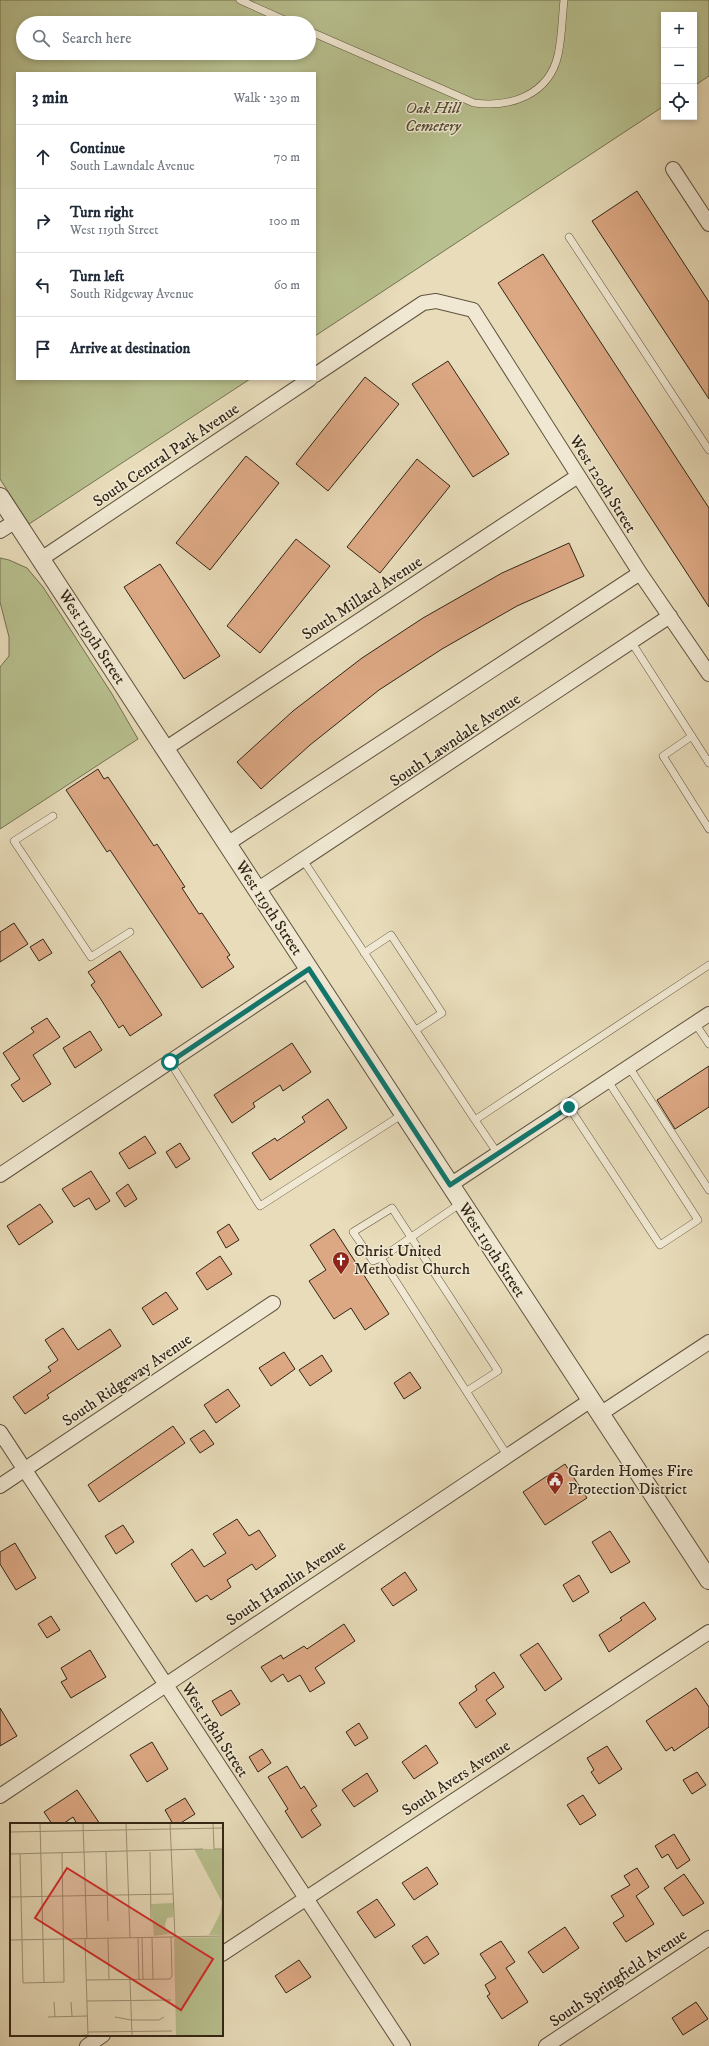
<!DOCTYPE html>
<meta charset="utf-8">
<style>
:root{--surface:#fff;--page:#f6f6f7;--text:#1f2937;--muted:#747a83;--line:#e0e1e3}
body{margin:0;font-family:"IM FELL DW Pica",serif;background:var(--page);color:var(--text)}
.controls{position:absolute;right:12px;top:12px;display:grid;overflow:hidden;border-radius:0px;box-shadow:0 2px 6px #0003}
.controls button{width:36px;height:36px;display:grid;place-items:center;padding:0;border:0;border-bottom:1px solid var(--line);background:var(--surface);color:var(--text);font:20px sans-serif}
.stop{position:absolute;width:12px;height:12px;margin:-9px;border:3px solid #0f766e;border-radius:50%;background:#fff}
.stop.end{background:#0f766e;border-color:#fff;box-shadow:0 1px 4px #0008}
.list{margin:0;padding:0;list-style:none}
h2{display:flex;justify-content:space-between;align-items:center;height:52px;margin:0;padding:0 16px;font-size:17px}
h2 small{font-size:13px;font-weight:400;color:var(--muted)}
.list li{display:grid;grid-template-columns:26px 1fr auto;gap:12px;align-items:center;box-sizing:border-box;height:64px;padding:0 16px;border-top:1px solid var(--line)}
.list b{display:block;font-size:15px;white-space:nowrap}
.list p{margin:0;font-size:13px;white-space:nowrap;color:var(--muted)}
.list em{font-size:13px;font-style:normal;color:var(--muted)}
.icon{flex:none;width:22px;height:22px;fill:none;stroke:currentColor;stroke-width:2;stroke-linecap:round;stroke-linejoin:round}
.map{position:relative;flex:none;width:709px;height:2046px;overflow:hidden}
.search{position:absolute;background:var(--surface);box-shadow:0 2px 6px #0003;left:16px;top:16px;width:300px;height:44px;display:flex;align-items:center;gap:10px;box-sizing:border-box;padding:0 14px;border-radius:22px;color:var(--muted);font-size:15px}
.panel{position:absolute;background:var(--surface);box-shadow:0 2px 6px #0003;left:16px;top:72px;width:300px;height:308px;border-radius:0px}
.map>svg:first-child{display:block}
.green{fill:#b8c08f;stroke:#747252;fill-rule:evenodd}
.building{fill:#dca884;stroke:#312515}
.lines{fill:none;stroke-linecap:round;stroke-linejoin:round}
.service-casing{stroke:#5f533e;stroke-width:8}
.minor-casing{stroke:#5f533e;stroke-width:16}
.tertiary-casing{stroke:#5f533e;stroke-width:20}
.service{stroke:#f0e8d2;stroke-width:7}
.minor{stroke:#f0e8d2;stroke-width:14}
.tertiary{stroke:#f0e8d2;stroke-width:18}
.route{stroke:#0f766e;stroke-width:5}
.labels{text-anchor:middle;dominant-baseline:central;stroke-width:3;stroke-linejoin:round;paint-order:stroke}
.park-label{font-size:16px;font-style:italic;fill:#534c34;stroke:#f0e8d2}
.street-label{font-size:16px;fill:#312515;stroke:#f0e8d2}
.poi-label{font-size:16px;fill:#312515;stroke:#f0e8d2;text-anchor:start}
.inset-road{fill:none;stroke:#9f9378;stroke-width:1}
.view{fill:#d62828;fill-opacity:0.15;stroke:#d62828;stroke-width:2}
.inset-edge{fill:none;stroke:#312515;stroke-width:2}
</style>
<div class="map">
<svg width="709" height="2046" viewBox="0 0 709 2046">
<rect width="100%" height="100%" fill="#e8dcba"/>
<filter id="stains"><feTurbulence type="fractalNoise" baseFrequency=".005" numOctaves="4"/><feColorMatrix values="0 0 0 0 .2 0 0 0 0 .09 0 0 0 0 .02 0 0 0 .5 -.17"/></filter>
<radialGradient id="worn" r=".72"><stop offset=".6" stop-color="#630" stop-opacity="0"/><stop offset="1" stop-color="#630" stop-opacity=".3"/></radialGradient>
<path class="green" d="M 0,0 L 709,0 L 709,76 L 694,86 L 694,15 L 664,15 L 664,106 L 315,336 L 315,73 L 17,73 L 17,379 L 250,379 L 29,524 L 0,479 ZM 23,23 L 309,23 L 309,53 L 23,53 Z
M 0,558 L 9,560 L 27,568 L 43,587 L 112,694 L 138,739 L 0,829 L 0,667 L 9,656 L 9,637 L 0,602 Z"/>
<path class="building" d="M 637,191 L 709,302 L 709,399 L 592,221 Z
M 543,254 L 709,508 L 709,607 L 498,283 Z
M 448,361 L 509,454 L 473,477 L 412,384 Z
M 365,377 L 399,404 L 328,491 L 296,464 Z
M 246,456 L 279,483 L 210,570 L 176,543 Z
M 417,459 L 450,486 L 380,573 L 347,547 Z
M 296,539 L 330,566 L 260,653 L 227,626 Z
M 569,543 L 584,576 L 517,606 L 442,649 L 379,690 L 310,745 L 261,789 L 237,762 L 293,711 L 362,658 L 423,618 L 502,573 Z
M 160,564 L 220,656 L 184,679 L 124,587 Z
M 98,769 L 104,779 L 108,777 L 154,846 L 157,844 L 185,887 L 182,888 L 199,914 L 202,913 L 230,955 L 227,957 L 234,967 L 202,988 L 110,850 L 107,852 L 66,790 Z
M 14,923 L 28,944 L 0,962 L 0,932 Z
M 43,939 L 52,953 L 39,961 L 30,947 Z
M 120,951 L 162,1015 L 130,1036 L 123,1025 L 119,1028 L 100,998 L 91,985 L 95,982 L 88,972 Z
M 47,1018 L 60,1037 L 33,1055 L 51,1084 L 23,1102 L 11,1085 L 20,1079 L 3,1053 L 34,1032 L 31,1028 Z
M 90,1031 L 102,1050 L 75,1068 L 63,1048 Z
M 292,1043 L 311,1072 L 283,1091 L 280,1085 L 253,1103 L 255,1107 L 232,1123 L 214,1095 Z
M 709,1066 L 709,1107 L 675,1129 L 657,1100 Z
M 328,1099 L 347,1128 L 270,1180 L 252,1153 L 275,1138 L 277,1141 L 305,1122 L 302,1117 Z
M 145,1136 L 156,1153 L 129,1169 L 119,1153 Z
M 180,1143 L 190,1159 L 176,1168 L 166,1152 Z
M 91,1171 L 110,1201 L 96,1210 L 89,1198 L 74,1207 L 62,1189 Z
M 128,1184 L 137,1199 L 125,1207 L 116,1193 Z
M 40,1204 L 53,1222 L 19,1245 L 7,1226 Z
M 229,1224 L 239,1240 L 226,1248 L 217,1232 Z
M 334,1229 L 389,1314 L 365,1330 L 351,1308 L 334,1319 L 309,1281 L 326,1270 L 310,1245 Z
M 220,1256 L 232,1274 L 207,1290 L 196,1273 Z
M 166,1292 L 178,1309 L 153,1325 L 142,1308 Z
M 63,1328 L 78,1350 L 110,1329 L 121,1346 L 47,1395 L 49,1398 L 25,1414 L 13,1397 L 51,1371 L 48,1367 L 58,1360 L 45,1340 Z
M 284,1352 L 295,1369 L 271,1386 L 259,1368 Z
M 322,1355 L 332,1371 L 310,1386 L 299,1370 Z
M 410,1372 L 421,1388 L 404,1399 L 394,1383 Z
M 228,1389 L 240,1406 L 216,1423 L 204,1405 Z
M 173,1426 L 185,1443 L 99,1502 L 88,1485 Z
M 204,1430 L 214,1444 L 200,1453 L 190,1439 Z
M 565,1464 L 587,1498 L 545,1525 L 523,1492 Z
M 237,1519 L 249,1536 L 259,1530 L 276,1556 L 256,1570 L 252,1564 L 227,1580 L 231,1587 L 211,1600 L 207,1595 L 196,1602 L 171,1564 L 192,1549 L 204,1567 L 226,1553 L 213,1534 Z
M 123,1525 L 134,1542 L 116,1554 L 105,1536 Z
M 610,1531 L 630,1562 L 611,1573 L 592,1542 Z
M 15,1543 L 36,1578 L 16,1590 L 0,1564 L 0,1552 Z
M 405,1572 L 417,1590 L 393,1606 L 381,1589 Z
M 579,1575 L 589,1592 L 573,1602 L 563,1585 Z
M 644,1602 L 656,1619 L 609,1652 L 599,1635 L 622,1620 L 620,1618 Z
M 51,1616 L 60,1630 L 47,1638 L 38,1624 Z
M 344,1624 L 355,1641 L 315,1668 L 325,1683 L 310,1692 L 300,1675 L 288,1682 L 283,1674 L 271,1682 L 261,1667 L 281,1655 L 283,1659 L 304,1646 L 307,1649 Z
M 538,1643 L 562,1679 L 545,1691 L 520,1655 Z
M 90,1650 L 106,1677 L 71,1698 L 61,1682 L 67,1679 L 61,1668 Z
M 494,1672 L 504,1687 L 486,1700 L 496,1714 L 476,1728 L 459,1703 L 477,1690 L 475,1686 Z
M 696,1688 L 709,1707 L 709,1727 L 674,1751 L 672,1747 L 666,1751 L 646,1721 Z
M 231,1690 L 240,1704 L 221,1716 L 212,1701 Z
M 0,1708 L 17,1736 L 0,1746 Z
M 359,1723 L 368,1738 L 355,1746 L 346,1732 Z
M 152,1742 L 168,1769 L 147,1782 L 130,1755 Z
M 426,1745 L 438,1763 L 414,1779 L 402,1762 Z
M 607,1746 L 622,1769 L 599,1784 L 591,1772 L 594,1770 L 587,1758 Z
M 262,1749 L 271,1763 L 258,1772 L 249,1757 Z
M 287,1766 L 301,1789 L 304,1786 L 317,1806 L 311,1810 L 321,1825 L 302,1838 L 285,1811 L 288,1809 L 268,1777 Z
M 697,1772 L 706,1785 L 692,1794 L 683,1780 Z
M 367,1773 L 378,1791 L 354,1807 L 342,1790 Z
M 77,1790 L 100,1824 L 77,1824 L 73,1817 L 63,1824 L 52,1824 L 44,1812 Z
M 583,1795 L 596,1815 L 580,1825 L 567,1805 Z
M 185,1798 L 195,1814 L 179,1824 L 173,1824 L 165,1810 Z
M 674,1834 L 690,1860 L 677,1869 L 668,1854 L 662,1858 L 655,1846 Z
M 427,1867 L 438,1884 L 414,1900 L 402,1883 Z
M 637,1868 L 649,1887 L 636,1896 L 654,1924 L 626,1942 L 613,1923 L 624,1916 L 611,1896 L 630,1885 L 624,1876 Z
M 684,1874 L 704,1903 L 683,1916 L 664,1888 Z
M 377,1899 L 395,1925 L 375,1938 L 357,1912 Z
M 565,1927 L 579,1948 L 543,1973 L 528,1952 Z
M 427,1936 L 439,1954 L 424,1964 L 412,1946 Z
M 501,1941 L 515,1962 L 506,1968 L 528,2002 L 502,2019 L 487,1996 L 490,1994 L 485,1985 L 496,1978 L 480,1954 Z
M 299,1960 L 311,1977 L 286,1993 L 275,1976 Z
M 696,2002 L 708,2019 L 683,2035 L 672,2018 Z"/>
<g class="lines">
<g class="service-casing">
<path id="service" d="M 240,0 L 291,23
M 309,31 L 474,103 C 510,108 549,95 558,55 C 562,37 562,18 564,0
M 569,237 L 709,450
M 632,643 L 709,763
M 692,736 L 663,756 L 709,829
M 53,816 L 14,841 L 91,957 L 130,932
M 303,860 L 475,1120 L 709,965
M 364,953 L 391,935 L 442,1013 L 416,1030
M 695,1023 L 709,1044
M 170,1062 L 260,1206 L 403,1114
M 629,1067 L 709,1190
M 569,1107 L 660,1245 L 698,1220 L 608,1081
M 475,1120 L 498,1154
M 461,1203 L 381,1258 L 507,1455
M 381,1258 L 373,1261 L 353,1232 L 392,1208 L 498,1371 L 467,1391"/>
</g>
<g class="minor-casing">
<path id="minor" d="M 673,169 L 709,224
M 315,375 L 423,303 L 436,301 L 473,310 L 640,573 L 709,674
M 0,531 L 16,521
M 41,559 L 310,379
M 165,749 L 578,476
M 227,844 L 640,573
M 257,890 L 670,616
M 0,1175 L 309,969
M 450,1185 L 709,1014
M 600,1414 L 709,1342
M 0,1432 L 403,2046
M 0,1486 L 273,1303
M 0,1796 L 591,1400
M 222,1954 L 709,1632
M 87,2046 L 103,2035
M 546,2046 L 709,1938"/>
</g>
<g class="tertiary-casing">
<path id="tertiary" d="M 0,497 L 709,1580"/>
</g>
<use href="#service" class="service"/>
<use href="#minor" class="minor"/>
<use href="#tertiary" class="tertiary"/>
</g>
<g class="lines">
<path class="route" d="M 170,1062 L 309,969 L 450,1185 L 569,1107"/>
</g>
<defs>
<g id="church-pin" transform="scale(0.9)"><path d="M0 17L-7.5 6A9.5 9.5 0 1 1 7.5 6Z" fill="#8f2418" stroke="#f0e8d2"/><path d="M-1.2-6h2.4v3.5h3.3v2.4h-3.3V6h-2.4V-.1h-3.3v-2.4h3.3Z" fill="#fff"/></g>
<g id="civic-pin" transform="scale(0.9)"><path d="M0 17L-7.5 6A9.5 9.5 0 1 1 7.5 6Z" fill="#8f2418" stroke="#f0e8d2"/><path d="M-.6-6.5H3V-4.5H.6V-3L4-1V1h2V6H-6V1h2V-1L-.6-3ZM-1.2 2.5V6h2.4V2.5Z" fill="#fff"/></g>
</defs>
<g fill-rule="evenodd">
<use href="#church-pin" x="341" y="1260"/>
<use href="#civic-pin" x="555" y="1480"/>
</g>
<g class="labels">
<g class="park-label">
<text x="433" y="108">Oak Hill<tspan x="433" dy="18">Cemetery</tspan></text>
</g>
<g class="street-label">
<text transform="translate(166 455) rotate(-34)">South Central Park Avenue</text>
<text transform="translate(603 484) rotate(58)">West 120th Street</text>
<text transform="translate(362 598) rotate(-33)">South Millard Avenue</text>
<text transform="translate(92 637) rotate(57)">West 119th Street</text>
<text transform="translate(455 740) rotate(-34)">South Lawndale Avenue</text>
<text transform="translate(269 908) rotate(57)">West 119th Street</text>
<text transform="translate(492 1250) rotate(57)">West 119th Street</text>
<text transform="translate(127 1380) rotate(-34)">South Ridgeway Avenue</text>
<text transform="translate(286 1583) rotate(-34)">South Hamlin Avenue</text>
<text transform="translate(215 1730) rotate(57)">West 118th Street</text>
<text transform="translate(456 1778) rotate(-33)">South Avers Avenue</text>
<text transform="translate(618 1978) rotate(-34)">South Springfield Avenue</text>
</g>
<g class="poi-label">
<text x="354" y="1251">Christ United<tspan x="354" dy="18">Methodist Church</tspan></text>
<text x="568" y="1471">Garden Homes Fire<tspan x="568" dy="18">Protection District</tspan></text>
</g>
</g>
<g transform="translate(10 1823)">
<rect width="213" height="213" fill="#e8dcba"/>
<path d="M 184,26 L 212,26 L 213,112 L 199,112 L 210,91 L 212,79 ZM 163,80 L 163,94 L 157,95 L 155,102 L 156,107 L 164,110 L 144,113 L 141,81 ZM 213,114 L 213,213 L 166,213 L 164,115 Z" fill="#b8c08f"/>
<path class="inset-road" d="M 30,0 L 33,117M 73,0 L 77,116M 116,0 L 120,115M 160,0 L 165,114M 203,0 L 204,26 L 213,26M 0,9 L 213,5M 96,29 L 98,98M 140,29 L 141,97M 0,31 L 193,26M 10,31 L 13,160 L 54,159 L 52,30M 0,74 L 163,71M 142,114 L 143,156M 98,115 L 99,157M 128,115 L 129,156M 132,115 L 133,156M 75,116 L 78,213M 0,117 L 213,113M 33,117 L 34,160M 76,157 L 160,156 L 162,153 L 161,114M 120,157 L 122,213M 77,178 L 161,177M 44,179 L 45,194M 61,179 L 62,193M 38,194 L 77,193M 105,194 L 121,197 L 149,197 L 154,194M 78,209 L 162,208M 65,213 L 77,212"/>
<path class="view" d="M 57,45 L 203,136 L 171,187 L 25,95 Z"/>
<rect width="213" height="213" class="inset-edge"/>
</g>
<rect width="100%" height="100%" filter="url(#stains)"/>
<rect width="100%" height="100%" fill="url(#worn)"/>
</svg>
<div class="controls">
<button>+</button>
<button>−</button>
<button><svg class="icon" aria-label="locate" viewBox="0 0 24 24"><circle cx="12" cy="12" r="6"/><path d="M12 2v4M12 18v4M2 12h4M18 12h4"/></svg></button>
</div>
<div class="stop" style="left:170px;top:1062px"></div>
<div class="stop end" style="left:569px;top:1107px"></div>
<div class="search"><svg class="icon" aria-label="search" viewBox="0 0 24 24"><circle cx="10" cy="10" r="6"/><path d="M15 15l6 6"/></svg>Search here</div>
<section class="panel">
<h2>3 min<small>Walk · 230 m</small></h2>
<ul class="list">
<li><svg class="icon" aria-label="ahead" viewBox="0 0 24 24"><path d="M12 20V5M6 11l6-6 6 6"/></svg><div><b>Continue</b><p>South Lawndale Avenue</p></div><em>70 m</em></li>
<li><svg class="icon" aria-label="right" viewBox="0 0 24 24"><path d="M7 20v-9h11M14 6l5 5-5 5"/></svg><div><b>Turn right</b><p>West 119th Street</p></div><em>100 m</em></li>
<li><svg class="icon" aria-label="left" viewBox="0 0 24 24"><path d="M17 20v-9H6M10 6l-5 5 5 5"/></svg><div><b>Turn left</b><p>South Ridgeway Avenue</p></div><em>60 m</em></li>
<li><svg class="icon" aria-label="arrive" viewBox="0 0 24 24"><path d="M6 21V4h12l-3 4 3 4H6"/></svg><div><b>Arrive at destination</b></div></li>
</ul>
</section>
</div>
